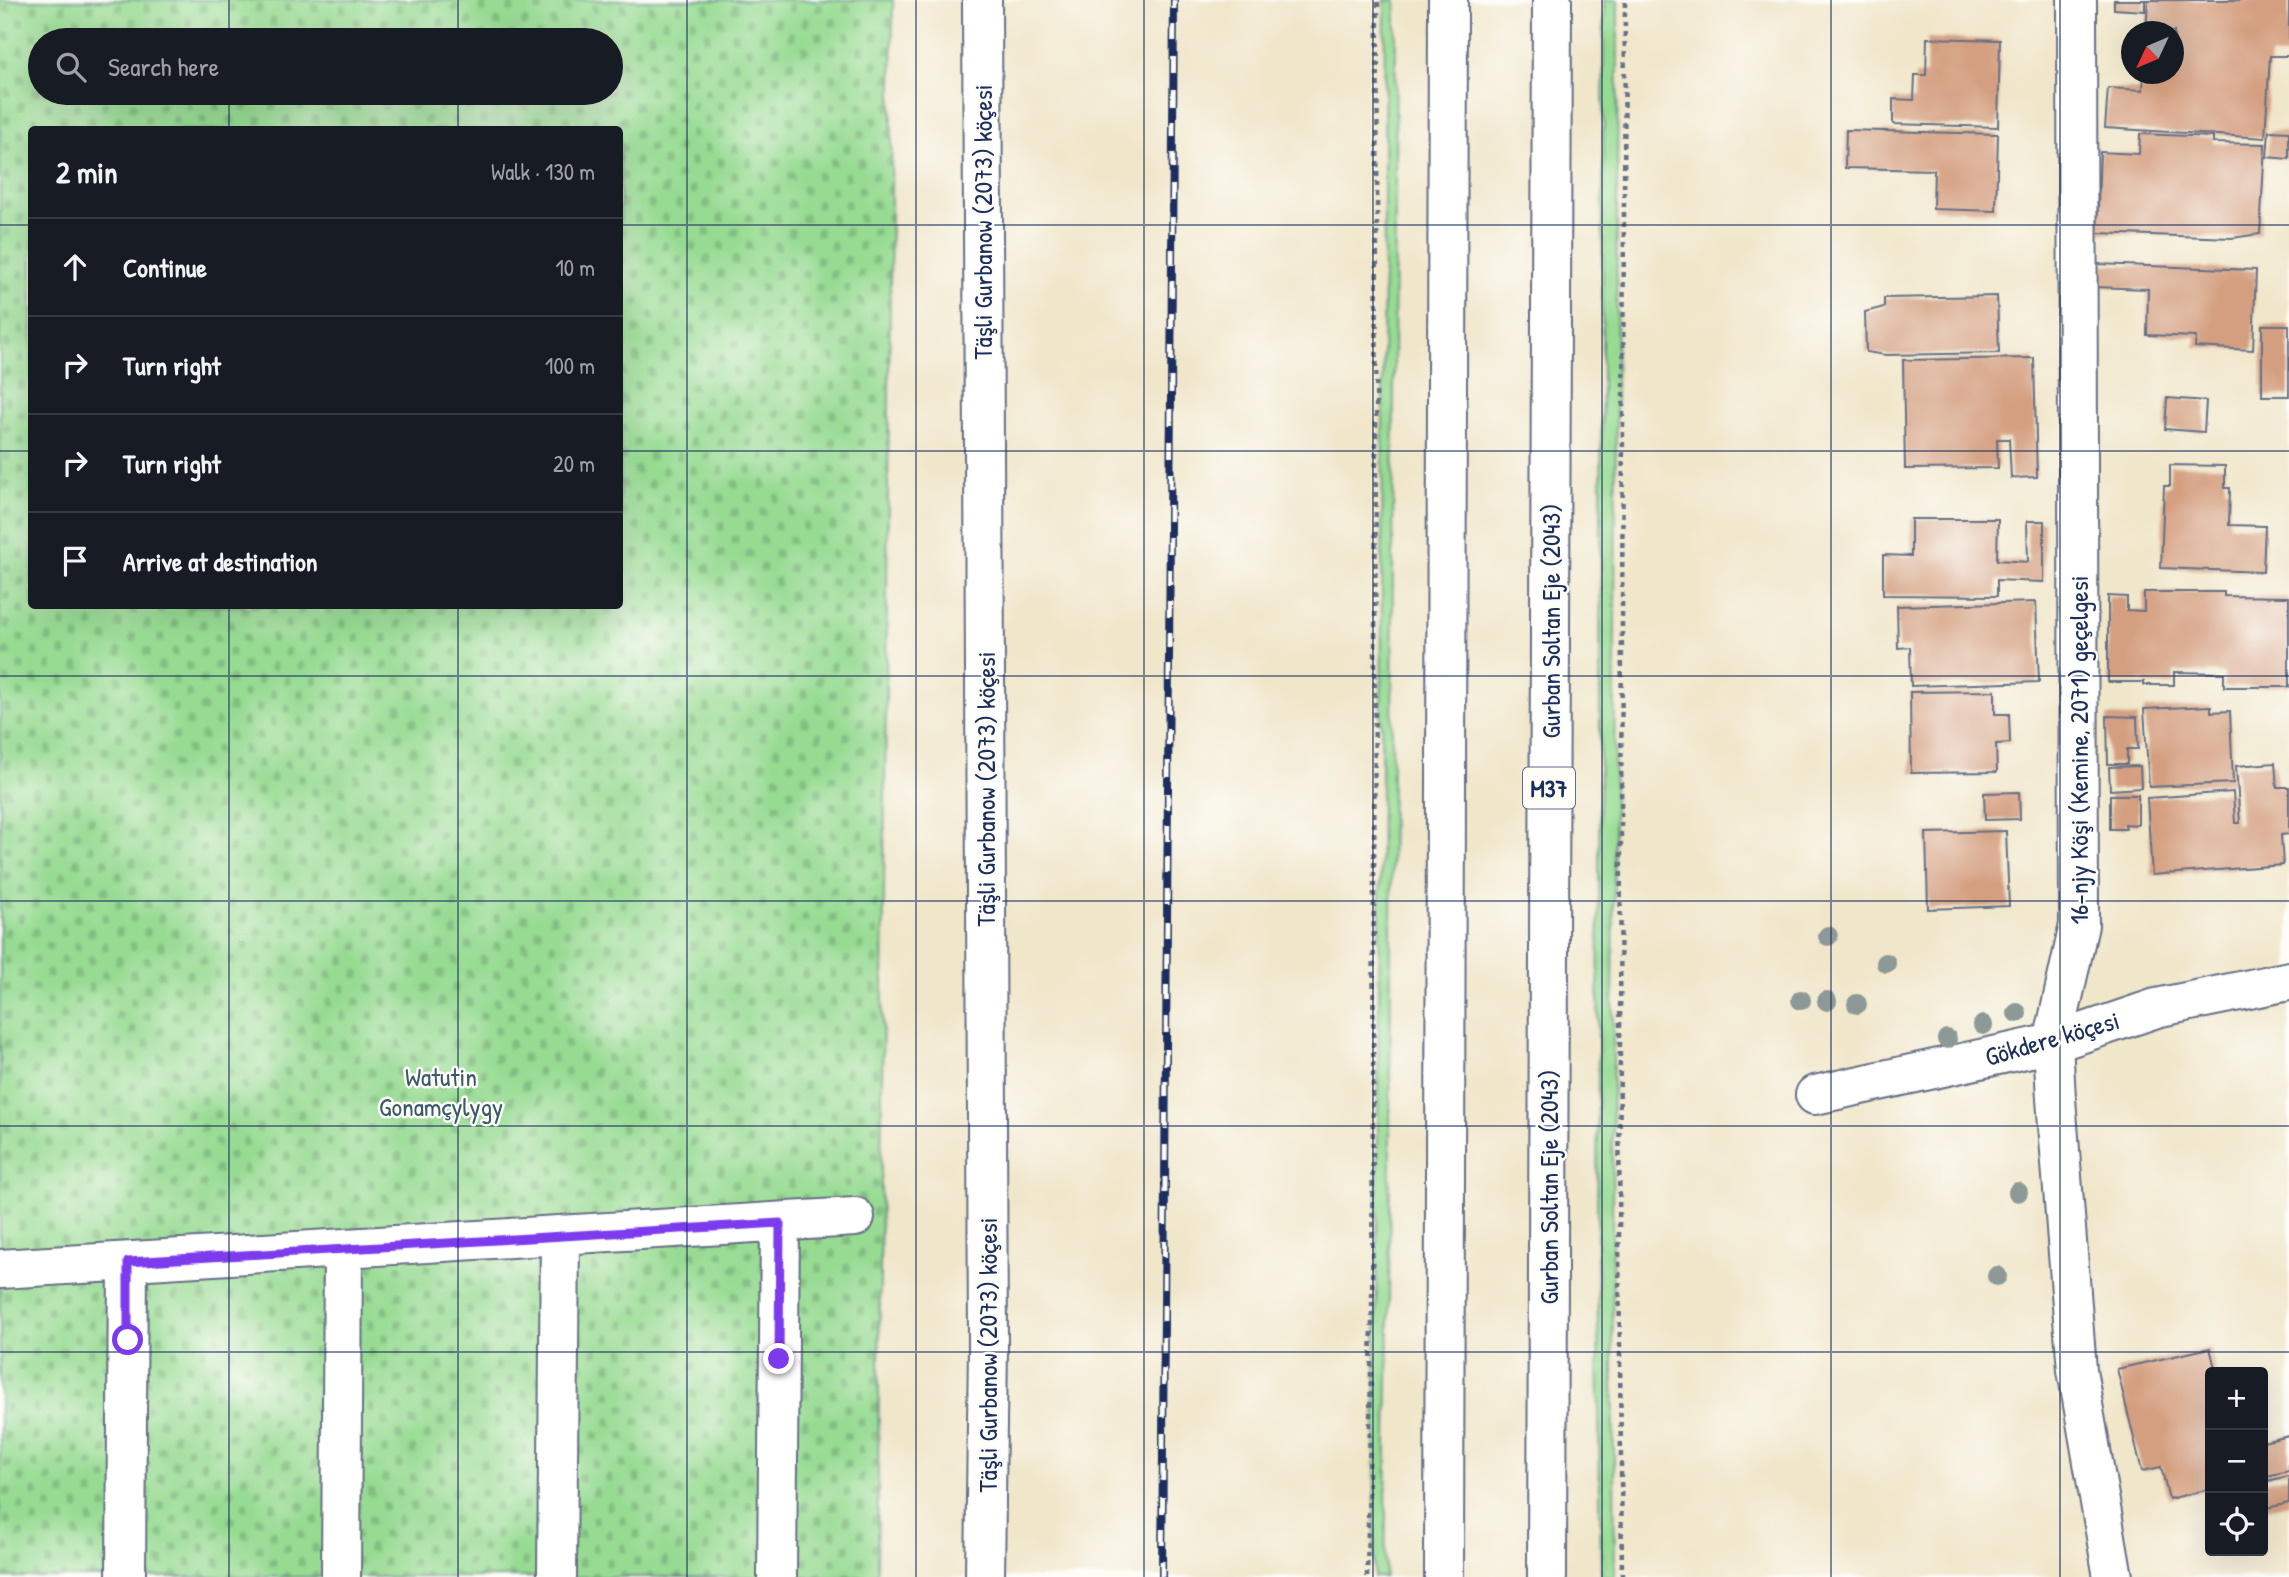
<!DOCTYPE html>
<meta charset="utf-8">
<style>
:root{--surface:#171b24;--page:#20242c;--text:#f1f3f6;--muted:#9ea1a6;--line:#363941}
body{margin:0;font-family:"Patrick Hand",sans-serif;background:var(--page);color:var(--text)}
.controls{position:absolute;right:21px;bottom:21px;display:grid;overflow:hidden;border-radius:7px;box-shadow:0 7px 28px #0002}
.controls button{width:63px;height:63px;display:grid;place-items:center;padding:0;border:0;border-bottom:2px solid var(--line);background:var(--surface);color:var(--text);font:35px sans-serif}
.compass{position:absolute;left:2121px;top:21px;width:63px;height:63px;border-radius:50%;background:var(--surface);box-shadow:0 7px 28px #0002;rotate:226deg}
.stop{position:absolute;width:21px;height:21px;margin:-16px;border:5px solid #7c3aed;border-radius:50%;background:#fff}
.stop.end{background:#7c3aed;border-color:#fff;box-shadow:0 2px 7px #0008}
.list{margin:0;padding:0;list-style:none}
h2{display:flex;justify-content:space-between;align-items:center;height:91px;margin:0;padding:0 28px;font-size:30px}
h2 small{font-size:23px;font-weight:400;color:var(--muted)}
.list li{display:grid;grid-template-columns:46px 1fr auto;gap:21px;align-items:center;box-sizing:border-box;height:98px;padding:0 28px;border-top:2px solid var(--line)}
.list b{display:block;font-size:26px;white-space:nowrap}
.list em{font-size:23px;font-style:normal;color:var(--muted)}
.icon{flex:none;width:38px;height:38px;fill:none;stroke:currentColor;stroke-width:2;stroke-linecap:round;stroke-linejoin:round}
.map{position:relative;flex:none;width:2289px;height:1577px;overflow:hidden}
.search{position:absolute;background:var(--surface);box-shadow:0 7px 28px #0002;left:28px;top:28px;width:595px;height:77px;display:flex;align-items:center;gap:18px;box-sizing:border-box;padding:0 24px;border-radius:38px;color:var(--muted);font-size:26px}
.panel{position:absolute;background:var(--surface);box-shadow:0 7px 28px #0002;left:28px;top:126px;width:595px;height:483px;border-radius:7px}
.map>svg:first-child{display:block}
.grass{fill:#97db93;stroke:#598578;stroke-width:2}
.cemetery{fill:url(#cemetery-stones);stroke:#598578;stroke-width:2;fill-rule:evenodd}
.building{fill:#d49f80}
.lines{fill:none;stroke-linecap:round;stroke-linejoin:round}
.minor-casing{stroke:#666f84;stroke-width:42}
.highway-casing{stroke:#666f84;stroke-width:42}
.path{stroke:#666f84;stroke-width:4.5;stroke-dasharray:5 5;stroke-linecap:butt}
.minor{stroke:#fff;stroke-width:38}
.highway{stroke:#fff;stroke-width:38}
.rail-casing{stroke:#1b2f5e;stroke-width:8}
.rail{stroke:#fdfcf7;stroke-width:5;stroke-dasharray:16;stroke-linecap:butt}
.tree{fill:#8c9996}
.route{stroke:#7c3aed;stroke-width:9}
.grid{fill:none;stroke:#1b2f5e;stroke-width:2;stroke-opacity:0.55}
.labels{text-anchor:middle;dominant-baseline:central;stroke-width:5;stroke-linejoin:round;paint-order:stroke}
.shield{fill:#fdfcf7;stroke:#5f6c8c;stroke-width:2}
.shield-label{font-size:24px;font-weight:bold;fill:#1b2f5e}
.street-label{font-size:26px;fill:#1b2f5e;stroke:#fdfcf7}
.park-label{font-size:26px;fill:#3a5a6b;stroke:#fdfcf7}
</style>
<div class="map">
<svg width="2289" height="1577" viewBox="0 0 2289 1577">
<defs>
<pattern id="cemetery-stones" width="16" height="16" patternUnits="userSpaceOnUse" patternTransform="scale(1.75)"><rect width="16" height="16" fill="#97db93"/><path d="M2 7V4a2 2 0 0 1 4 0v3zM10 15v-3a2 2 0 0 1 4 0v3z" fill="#82bc81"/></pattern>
</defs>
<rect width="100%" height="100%" fill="#fdfcf7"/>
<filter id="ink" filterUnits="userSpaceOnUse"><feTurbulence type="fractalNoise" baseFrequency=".0143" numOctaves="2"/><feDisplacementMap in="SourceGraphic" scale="14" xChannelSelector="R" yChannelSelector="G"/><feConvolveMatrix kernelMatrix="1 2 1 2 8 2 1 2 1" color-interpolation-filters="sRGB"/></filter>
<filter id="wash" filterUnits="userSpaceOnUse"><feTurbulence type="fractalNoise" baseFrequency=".00686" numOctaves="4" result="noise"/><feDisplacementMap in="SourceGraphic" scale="28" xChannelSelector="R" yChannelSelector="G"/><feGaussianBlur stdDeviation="1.57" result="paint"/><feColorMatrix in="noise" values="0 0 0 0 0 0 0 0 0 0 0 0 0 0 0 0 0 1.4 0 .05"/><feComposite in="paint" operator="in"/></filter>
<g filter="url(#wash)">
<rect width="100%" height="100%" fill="#f0e6ca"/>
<path class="grass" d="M 1385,0 L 1396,0 L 1389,1317 L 1385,1577 L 1374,1577 C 1381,1051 1382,526 1385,0 Z
M 1604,0 L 1618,0 L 1612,1242 L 1615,1577 L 1601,1577 L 1597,1242 Z"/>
<path class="cemetery" d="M 0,0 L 893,0 L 877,1577 L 0,1577 ZM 40,40 L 611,40 L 611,93 L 40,93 ZM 32,130 L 620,130 L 620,606 L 32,606 Z"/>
<g id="blocks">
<path class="building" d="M 2114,0 L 2145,0 L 2145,11 L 2114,9 Z
M 2148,0 L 2289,0 L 2289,56 L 2270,56 L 2265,138 L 2105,128 L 2108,88 L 2143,90 L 2144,74 L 2174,74 L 2174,32 L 2146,32 Z
M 1927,38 L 2000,40 L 1998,127 L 1893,124 L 1893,99 L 1914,100 L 1915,75 L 1926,75 Z
M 1846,130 L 1998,134 L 1996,211 L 1933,209 L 1934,170 L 1845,168 Z
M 2269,131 L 2289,132 L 2289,159 L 2267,157 Z
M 2140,134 L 2213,137 L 2213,143 L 2265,144 L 2260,234 L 2232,238 L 2097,233 L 2100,152 L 2139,154 Z
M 2096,264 L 2256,270 L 2253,350 L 2195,347 L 2196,337 L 2147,335 L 2148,289 L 2095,287 Z
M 1997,296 L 1999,353 L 1885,355 L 1866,352 L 1865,312 L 1884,307 L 1884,298 Z
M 2262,325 L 2289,325 L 2289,396 L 2262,396 Z
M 2034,358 L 2037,477 L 2011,478 L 2009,439 L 1997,439 L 1998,468 L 1905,469 L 1903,360 Z
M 2167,398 L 2206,401 L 2204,432 L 2165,429 Z
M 2170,465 L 2225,466 L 2225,488 L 2230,488 L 2229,525 L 2265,526 L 2263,572 L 2161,568 L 2164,486 L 2170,486 Z
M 1911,519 L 1998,519 L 1997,560 L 2028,562 L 2027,521 L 2044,521 L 2044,582 L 1997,580 L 1997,596 L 1883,595 L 1883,555 L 1911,556 Z
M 2144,592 L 2224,592 L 2224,596 L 2289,597 L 2289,687 L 2224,687 L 2224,673 L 2174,672 L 2174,685 L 2144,685 L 2144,682 L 2108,682 L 2108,596 L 2127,597 L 2127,610 L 2144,611 Z
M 2036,602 L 2039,682 L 1911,686 L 1910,647 L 1898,648 L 1897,606 Z
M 1995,691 L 1995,714 L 2009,714 L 2010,743 L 1996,744 L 1997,772 L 1911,773 L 1910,692 Z
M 2211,706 L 2211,712 L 2230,711 L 2233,783 L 2149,787 L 2144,709 Z
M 2107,716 L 2137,717 L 2138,749 L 2127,749 L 2127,764 L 2108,764 Z
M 2275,763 L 2277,787 L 2289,787 L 2289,834 L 2281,835 L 2283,865 L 2152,875 L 2147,798 L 2233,792 L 2235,823 L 2240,823 L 2236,766 Z
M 2140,766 L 2141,788 L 2110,790 L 2109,767 Z
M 2019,792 L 2020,819 L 1985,820 L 1984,793 Z
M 2110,795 L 2138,795 L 2138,825 L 2125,824 L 2126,829 L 2110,829 Z
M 2006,831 L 2009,906 L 1928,909 L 1926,833 Z
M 2210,1348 L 2216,1372 L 2210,1372 L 2210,1489 L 2169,1499 L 2161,1467 L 2142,1471 L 2117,1369 Z
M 2289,1436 L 2289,1471 L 2263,1477 L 2263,1442 Z
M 2289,1476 L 2289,1503 L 2263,1509 L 2263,1482 Z"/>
</g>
</g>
<g filter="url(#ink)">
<use href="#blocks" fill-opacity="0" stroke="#666f84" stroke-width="2"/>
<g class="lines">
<g class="minor-casing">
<path id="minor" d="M 982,0 L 988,1346 L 985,1577
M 2077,0 L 2079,925 L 2053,1043 L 2056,1099 L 2077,1370 L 2113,1577
M 1815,1095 L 2053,1043 L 2156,1008 L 2289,981
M 0,1269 L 855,1217
M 126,1577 L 128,1262
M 341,1577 L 343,1249
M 557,1577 L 560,1235
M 777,1577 L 780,1223"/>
</g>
<g class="highway-casing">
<path id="highway" d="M 1444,1577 L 1448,0
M 1547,1577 L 1552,0"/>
</g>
<path class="path" d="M 1367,1577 L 1372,1321 L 1378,0
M 1622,1577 L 1619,1243 L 1625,0"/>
<use href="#minor" class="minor"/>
<use href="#highway" class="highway"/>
<g class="rail-casing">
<path id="rail" d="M 1162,1577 L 1174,0"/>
</g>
<use href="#rail" class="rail"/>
</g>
<g class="tree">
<circle cx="1828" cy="936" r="10"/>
<circle cx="1886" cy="963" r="10"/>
<circle cx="1801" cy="1000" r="10"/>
<circle cx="1827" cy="1001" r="10"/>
<circle cx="1857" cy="1004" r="10"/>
<circle cx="2017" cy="1013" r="10"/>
<circle cx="1983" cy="1025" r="10"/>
<circle cx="1947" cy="1039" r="10"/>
<circle cx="2018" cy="1192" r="10"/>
<circle cx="1997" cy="1276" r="10"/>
</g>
</g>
<g class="lines" filter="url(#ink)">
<path class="route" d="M 128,1340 L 128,1262 L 780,1223 L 779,1359"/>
</g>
<path class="grid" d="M 229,0 L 229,40M 458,0 L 458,40M 687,0 L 687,1577M 916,0 L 916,1577M 1144,0 L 1144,1577M 1373,0 L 1373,1577M 1602,0 L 1602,1577M 1831,0 L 1831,1577M 2060,0 L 2060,1577M 229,93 L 229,130M 458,93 L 458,130M 0,225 L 32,225M 620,225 L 2289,225M 0,451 L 32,451M 620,451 L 2289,451M 229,606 L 229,1577M 458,606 L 458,1577M 0,676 L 2289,676M 0,901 L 2289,901M 0,1126 L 2289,1126M 0,1352 L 2289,1352"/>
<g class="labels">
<rect class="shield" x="1523" y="767.5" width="52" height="41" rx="5"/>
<g class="shield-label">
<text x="1549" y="788">M37</text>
</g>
<g class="street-label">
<text transform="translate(982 222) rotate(-90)">Täşli Gurbanow (2073) köçesi</text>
<text transform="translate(1550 621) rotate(-90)">Gurban Soltan Eje (2043)</text>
<text transform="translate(2078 750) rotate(-90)">16-njy Köşi (Kemine, 2071) geçelgesi</text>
<text transform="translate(985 789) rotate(-90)">Täşli Gurbanow (2073) köçesi</text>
<text transform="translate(2052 1038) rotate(-16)">Gökdere köçesi</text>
<text transform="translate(1548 1187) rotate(-90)">Gurban Soltan Eje (2043)</text>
<text transform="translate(987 1355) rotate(-90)">Täşli Gurbanow (2073) köçesi</text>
</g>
<g class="park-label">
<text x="441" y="1076">Watutin<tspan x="441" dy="30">Gonamçylygy</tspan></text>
</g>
</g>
</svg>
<div class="controls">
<button>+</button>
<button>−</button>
<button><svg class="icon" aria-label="locate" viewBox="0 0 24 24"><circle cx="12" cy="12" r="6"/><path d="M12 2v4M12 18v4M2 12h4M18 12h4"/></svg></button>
</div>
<svg class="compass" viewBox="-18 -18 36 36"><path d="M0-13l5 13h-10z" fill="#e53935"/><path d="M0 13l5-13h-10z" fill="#9ea1a6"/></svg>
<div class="stop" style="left:128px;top:1340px"></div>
<div class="stop end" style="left:779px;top:1359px"></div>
<div class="search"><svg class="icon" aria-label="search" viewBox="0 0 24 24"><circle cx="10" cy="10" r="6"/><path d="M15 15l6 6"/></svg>Search here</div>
<section class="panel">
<h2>2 min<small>Walk · 130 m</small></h2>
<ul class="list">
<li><svg class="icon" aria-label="ahead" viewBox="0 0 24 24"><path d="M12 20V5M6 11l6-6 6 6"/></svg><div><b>Continue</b></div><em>10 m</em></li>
<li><svg class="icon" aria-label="right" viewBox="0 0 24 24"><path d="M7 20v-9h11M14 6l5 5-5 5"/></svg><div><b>Turn right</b></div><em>100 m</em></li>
<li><svg class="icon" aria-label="right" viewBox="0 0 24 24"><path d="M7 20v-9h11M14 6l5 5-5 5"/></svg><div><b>Turn right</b></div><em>20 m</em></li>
<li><svg class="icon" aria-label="arrive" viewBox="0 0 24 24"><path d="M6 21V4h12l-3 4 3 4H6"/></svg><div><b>Arrive at destination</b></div></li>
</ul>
</section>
</div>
